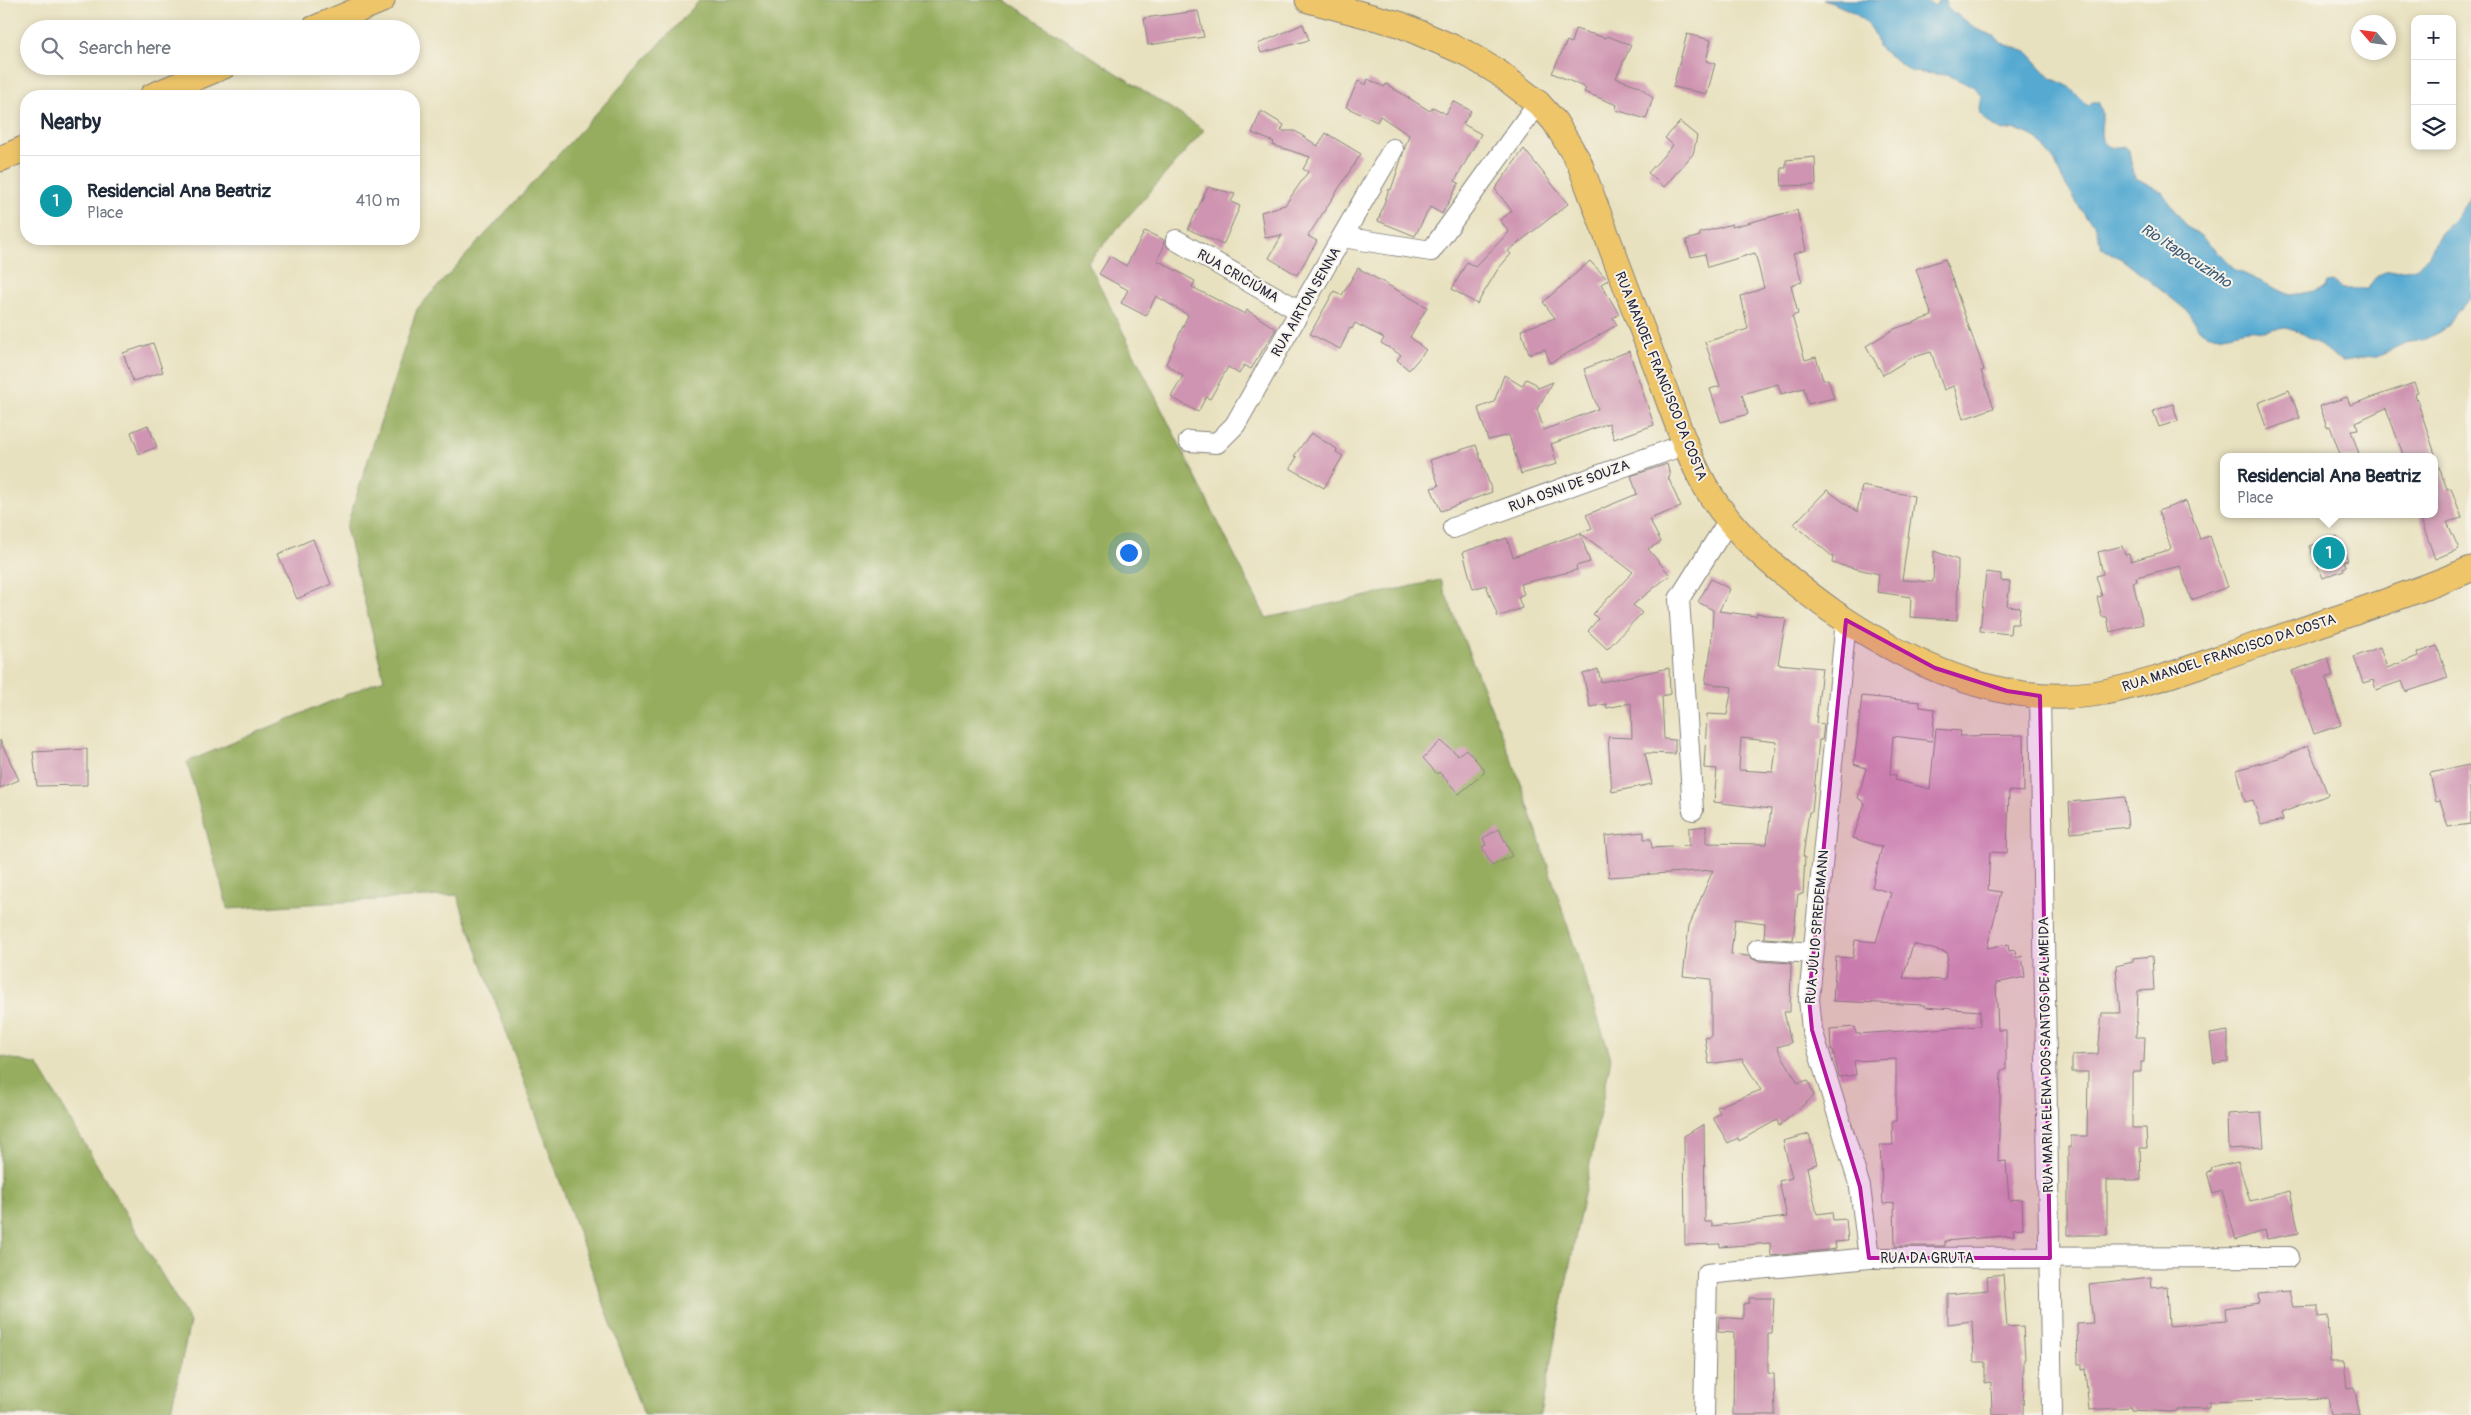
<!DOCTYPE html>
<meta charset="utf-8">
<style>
:root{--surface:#fff;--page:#f2f2f3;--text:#1f2937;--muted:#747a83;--line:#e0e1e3;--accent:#b5179e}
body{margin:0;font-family:Pangolin,sans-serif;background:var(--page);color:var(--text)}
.controls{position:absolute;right:15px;top:15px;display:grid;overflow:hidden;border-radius:10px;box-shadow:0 2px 8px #0003}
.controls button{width:45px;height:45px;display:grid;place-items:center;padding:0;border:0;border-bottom:1px solid var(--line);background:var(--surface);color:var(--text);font:25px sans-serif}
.compass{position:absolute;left:2351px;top:15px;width:45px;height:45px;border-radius:50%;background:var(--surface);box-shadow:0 2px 8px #0003;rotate:298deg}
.you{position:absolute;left:1128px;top:552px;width:18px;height:18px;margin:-12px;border:4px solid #fff;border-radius:50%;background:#1a73e8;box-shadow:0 0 0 8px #1a73e833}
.badge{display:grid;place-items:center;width:32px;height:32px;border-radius:50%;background:var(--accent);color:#fff;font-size:16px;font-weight:700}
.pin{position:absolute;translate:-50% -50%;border:2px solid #fff;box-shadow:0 1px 5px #0006}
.popup{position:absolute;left:2220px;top:453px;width:218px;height:65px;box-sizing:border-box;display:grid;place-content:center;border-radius:10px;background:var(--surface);filter:drop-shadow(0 1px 4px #0005);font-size:16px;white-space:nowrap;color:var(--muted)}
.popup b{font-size:19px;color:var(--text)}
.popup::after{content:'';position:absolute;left:50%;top:100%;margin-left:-10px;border:10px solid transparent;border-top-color:var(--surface)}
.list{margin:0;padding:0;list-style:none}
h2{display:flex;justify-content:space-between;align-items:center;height:65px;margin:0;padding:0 20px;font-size:21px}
h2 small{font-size:16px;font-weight:400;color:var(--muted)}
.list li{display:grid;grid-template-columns:32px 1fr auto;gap:15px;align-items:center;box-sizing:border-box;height:90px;padding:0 20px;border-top:1px solid var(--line)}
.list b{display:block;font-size:19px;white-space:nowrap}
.list p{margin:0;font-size:16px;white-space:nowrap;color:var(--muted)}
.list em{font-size:16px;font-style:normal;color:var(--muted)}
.icon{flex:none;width:28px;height:28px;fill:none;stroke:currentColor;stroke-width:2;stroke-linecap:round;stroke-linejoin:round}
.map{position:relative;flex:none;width:2471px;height:1415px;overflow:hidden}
.search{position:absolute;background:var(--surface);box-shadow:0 2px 8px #0003;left:20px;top:20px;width:400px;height:55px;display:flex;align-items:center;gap:12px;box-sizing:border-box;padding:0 18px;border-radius:28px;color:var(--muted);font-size:19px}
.panel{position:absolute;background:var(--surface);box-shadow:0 2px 8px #0003;left:20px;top:90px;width:400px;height:155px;border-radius:20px}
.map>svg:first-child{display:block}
.forest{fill:#96ad5f;stroke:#5c684d}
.water{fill:#57aad2;stroke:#3c6686}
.building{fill:#cf94b1;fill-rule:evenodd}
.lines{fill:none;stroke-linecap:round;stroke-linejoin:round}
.minor-casing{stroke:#85827d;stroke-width:22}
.major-casing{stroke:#85827d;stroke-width:27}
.minor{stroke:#fff;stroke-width:20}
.major{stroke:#eec569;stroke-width:25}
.marked{fill:#b5179e;fill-opacity:0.2;stroke:#b5179e;stroke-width:4;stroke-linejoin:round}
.labels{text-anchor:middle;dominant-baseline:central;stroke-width:4;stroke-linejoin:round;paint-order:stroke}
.street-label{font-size:14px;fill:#22223b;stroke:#f7f3e8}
.water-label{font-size:15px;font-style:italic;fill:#375877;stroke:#f7f3e8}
</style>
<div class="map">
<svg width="2471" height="1415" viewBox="0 0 2471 1415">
<rect width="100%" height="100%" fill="#f7f3e8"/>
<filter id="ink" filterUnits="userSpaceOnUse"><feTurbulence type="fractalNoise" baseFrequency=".02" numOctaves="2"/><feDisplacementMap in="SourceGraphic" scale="10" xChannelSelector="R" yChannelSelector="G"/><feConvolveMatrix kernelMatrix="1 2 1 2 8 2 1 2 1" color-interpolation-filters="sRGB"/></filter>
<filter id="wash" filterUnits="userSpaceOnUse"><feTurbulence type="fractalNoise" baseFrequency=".0096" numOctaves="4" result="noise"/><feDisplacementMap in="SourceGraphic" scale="20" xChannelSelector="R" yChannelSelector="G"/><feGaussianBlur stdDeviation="1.12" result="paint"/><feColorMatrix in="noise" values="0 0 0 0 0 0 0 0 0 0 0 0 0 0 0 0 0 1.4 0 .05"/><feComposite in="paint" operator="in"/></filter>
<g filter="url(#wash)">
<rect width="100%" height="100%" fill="#e8e1bf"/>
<path class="forest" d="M 700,0 L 1005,0 L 1204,130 L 1088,262 L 1266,618 L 1440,580 L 1520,781 L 1611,1058 L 1540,1415 L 644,1415 L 457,895 L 228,909 L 187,762 L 384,679 L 346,528 L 417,309 Z
M 0,1056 L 38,1065 L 190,1322 L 170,1415 L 0,1415 Z"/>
<path class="water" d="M 1823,0 L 1926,0 L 1935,6 L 1938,1 L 1944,0 L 1949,9 L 1978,30 L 1994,36 L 2004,44 L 2027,52 L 2051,78 L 2068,86 L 2088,106 L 2092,102 L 2098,102 C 2100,106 2102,110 2102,114 C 2103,128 2095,142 2113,148 L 2124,146 L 2129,150 L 2133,174 L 2136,178 L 2162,192 L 2186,226 L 2201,237 L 2236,270 L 2290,295 C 2300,294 2315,291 2325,288 L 2327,283 L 2333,282 L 2343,289 L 2368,289 C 2380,264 2395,274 2416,268 L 2429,255 L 2441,233 L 2454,221 L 2471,196 L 2471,299 L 2457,312 L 2449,325 L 2439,332 L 2423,340 L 2405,343 L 2378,356 L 2343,361 C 2326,352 2302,328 2283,328 C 2276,327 2270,330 2264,331 C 2259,331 2254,329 2249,330 C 2234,331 2214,342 2200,330 C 2195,325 2192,316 2185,309 L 2123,260 L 2102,248 L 2095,225 L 2086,217 L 2062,179 L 2055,162 L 2037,138 L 2016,129 L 2003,131 L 1993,126 L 1980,114 L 1979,108 L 1981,96 L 1974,87 L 1947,75 L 1912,72 L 1878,47 C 1876,20 1846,7 1823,0 Z"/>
<g id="blocks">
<path class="building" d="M 1198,11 L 1204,37 L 1148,45 L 1144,18 Z
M 1303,24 L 1309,40 L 1261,53 L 1258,44 Z
M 1575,29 L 1606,38 L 1607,36 L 1631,45 L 1616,78 L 1639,86 L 1653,98 L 1646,119 L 1616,110 L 1617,105 L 1584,92 L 1586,88 L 1552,73 L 1567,41 L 1571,43 Z
M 1687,34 L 1711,40 L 1706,61 L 1715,64 L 1707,94 L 1673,87 Z
M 1368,79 L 1384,87 L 1386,84 L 1430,111 L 1433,107 L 1446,114 L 1453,101 L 1471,111 L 1463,124 L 1481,134 L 1455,181 L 1459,183 L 1442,214 L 1430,207 L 1415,236 L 1378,221 L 1389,189 L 1391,190 L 1409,135 L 1380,116 L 1377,122 L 1346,107 L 1358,81 L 1366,85 Z
M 1261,111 L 1284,125 L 1281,131 L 1295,131 L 1318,146 L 1326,133 L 1361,154 L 1308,236 L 1317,241 L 1297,275 L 1269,258 L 1282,235 L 1265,238 L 1261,212 L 1285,205 L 1308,172 L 1303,169 L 1310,157 L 1273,145 L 1274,142 L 1252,133 Z
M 1680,122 L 1697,136 L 1693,154 L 1664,187 L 1648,173 L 1673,145 L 1665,138 Z
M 1524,149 L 1568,204 L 1508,251 L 1511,254 L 1498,269 L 1477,304 L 1452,289 L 1467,262 L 1475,267 L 1509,232 L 1500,220 L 1512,211 L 1495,189 Z
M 1815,157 L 1816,185 L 1782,186 L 1781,168 L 1786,168 L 1786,160 Z
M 1208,187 L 1235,194 L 1231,202 L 1240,206 L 1223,245 L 1188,229 Z
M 1797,210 L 1806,250 L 1793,254 L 1802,282 L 1791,285 L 1798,314 L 1792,316 L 1805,360 L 1816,357 L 1823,380 L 1828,379 L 1834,398 L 1808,404 L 1804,388 L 1781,394 L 1778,384 L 1742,394 L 1748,414 L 1721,422 L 1710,389 L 1720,386 L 1705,342 L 1748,329 L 1741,296 L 1764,288 L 1755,253 L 1708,267 L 1705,254 L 1691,257 L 1686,240 L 1700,236 L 1700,233 L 1732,224 L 1732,227 Z
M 1145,231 L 1164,240 L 1163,249 L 1157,260 L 1195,281 L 1192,287 L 1245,314 L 1247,310 L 1276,329 L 1251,369 L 1244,365 L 1239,374 L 1228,367 L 1210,399 L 1206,397 L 1198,412 L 1171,397 L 1183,376 L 1166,364 L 1188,315 L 1156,296 L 1146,316 L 1121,303 L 1128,290 L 1099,274 L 1110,256 L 1126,266 Z
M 1945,259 L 1984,370 L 1981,371 L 1994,408 L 1963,419 L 1954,386 L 1944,390 L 1931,352 L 1911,358 L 1883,375 L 1866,346 L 1894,329 L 1932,316 L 1916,269 Z
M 1590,261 L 1608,280 L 1601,284 L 1619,314 L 1613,318 L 1617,325 L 1550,363 L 1545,349 L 1529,354 L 1521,330 L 1555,318 L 1543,302 Z
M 1358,268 L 1427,307 L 1410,337 L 1426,350 L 1409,370 L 1397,360 L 1401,355 L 1381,343 L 1384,338 L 1355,323 L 1352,329 L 1350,328 L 1340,349 L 1310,334 L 1334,291 L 1342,295 Z
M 153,343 L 163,372 L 133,381 L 123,353 Z
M 1629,351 L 1654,425 L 1614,439 L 1609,423 L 1551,444 L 1557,464 L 1521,474 L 1509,435 L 1488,440 L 1478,408 L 1494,402 L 1504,375 L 1522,386 L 1526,379 L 1536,384 L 1538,388 L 1553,382 L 1537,409 L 1544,430 L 1598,409 L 1584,369 Z
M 2414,383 L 2418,393 L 2415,394 L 2436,457 L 2404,457 L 2386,408 L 2356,422 L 2358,429 L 2351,430 L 2360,457 L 2341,457 L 2330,426 L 2327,427 L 2320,406 L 2347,397 L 2350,405 Z
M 2289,390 L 2300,418 L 2267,430 L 2258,403 Z
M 2173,404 L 2178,421 L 2159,427 L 2153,411 Z
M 148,425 L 157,447 L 139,454 L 131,432 Z
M 1311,433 L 1337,449 L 1336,452 L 1343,456 L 1324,488 L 1290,468 L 1297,457 L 1294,456 Z
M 1476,445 L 1492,492 L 1441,511 L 1431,488 L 1439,486 L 1430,460 Z
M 2434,459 L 2436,459 L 2447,489 L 2451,488 L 2462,518 L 2447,522 L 2459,549 L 2435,559 L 2419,514 L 2434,514 Z
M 1667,464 L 1670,476 L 1668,477 L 1681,507 L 1649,519 L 1661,542 L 1648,549 L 1670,575 L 1633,605 L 1642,613 L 1607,649 L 1588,631 L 1598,619 L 1593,614 L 1633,572 L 1580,533 L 1592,528 L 1586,515 L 1637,494 L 1631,476 Z
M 1862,486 L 1914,496 L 1902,580 L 1933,582 L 1934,551 L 1958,560 L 1957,620 L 1910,617 L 1911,597 L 1877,592 L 1879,574 L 1832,563 L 1833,557 L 1794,524 L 1827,490 L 1857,512 Z
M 2186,501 L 2200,539 L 2210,536 L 2228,587 L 2191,600 L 2180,566 L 2136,577 L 2137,581 L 2133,582 L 2143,624 L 2110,632 L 2107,617 L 2102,617 L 2097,597 L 2102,596 L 2096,576 L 2103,574 L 2098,552 L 2122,546 L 2125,555 L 2129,554 L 2131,561 L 2169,550 L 2171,548 L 2158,511 Z
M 1580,533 L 1590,562 L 1576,566 L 1577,570 L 1520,584 L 1524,594 L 1518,597 L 1522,608 L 1498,617 L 1486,585 L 1473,589 L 1463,552 L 1507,538 L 1513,557 Z
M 2337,536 L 2348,560 L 2344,561 L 2346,566 L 2343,568 L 2344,570 L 2323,578 L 2309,546 Z
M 313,539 L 331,584 L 297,599 L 278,554 Z
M 1986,572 L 2001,574 L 2001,581 L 2010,582 L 2007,606 L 2020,607 L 2018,624 L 2011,624 L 2010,634 L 1980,631 Z
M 1711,579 L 1730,589 L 1719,611 L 1756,616 L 1757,613 L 1786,619 L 1778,664 L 1822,668 L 1816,723 L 1824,724 L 1822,740 L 1819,740 L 1812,812 L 1809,812 L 1803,856 L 1805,857 L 1803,894 L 1798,894 L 1793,940 L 1764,938 L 1765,923 L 1735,919 L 1731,954 L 1748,956 L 1757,961 L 1791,963 L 1790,1012 L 1784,1012 L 1791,1043 L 1777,1047 L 1798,1083 L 1808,1080 L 1814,1096 L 1779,1126 L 1777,1120 L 1739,1141 L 1738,1138 L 1728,1143 L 1713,1118 L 1720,1113 L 1717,1107 L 1761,1090 L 1742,1059 L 1709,1064 L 1705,1038 L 1711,1037 L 1711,979 L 1683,976 L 1689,926 L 1713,870 L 1609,877 L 1605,836 L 1644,832 L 1644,839 L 1651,839 L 1652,848 L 1689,846 L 1689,828 L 1706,826 L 1706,843 L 1767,844 L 1771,809 L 1714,802 L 1717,769 L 1704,768 L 1707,714 L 1727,715 L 1732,687 L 1705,683 L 1711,650 L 1713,610 L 1698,602 ZM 1741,738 L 1777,742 L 1773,772 L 1739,770 Z
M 2437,646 L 2448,678 L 2406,692 L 2402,681 L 2376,690 L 2373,680 L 2363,683 L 2354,657 L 2380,647 L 2387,668 L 2418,656 L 2417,653 Z
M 2328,658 L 2333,675 L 2326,678 L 2341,725 L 2314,734 L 2292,671 Z
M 1669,668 L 1670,694 L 1662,696 L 1664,739 L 1675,740 L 1675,754 L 1645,753 L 1652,784 L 1612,792 L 1608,737 L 1632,738 L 1631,703 L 1607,708 L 1606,704 L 1590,707 L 1583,674 L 1598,669 L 1601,682 Z
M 1862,696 L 1920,702 L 1920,707 L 1935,709 L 1932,741 L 1893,736 L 1890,774 L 1896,775 L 1895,780 L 1930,789 L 1936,729 L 1961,731 L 1960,736 L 2023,735 L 2024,792 L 2009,791 L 2007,853 L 1990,852 L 1988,890 L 2001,892 L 1987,948 L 2008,944 L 2009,951 L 2015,950 L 2016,958 L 2022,956 L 2025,977 L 1996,983 L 1998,1030 L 2006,1030 L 2006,1070 L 2001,1070 L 1998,1162 L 2006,1161 L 2009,1200 L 2022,1199 L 2023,1228 L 2013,1229 L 2014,1235 L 1945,1241 L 1945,1246 L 1895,1246 L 1894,1203 L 1883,1204 L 1880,1145 L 1893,1145 L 1892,1121 L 1896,1121 L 1896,1059 L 1854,1061 L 1856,1075 L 1839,1077 L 1833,1050 L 1831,1050 L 1830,1029 L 1855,1027 L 1856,1034 L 1980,1026 L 1980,1011 L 1925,1007 L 1925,1005 L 1833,1001 L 1836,957 L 1853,958 L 1855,940 L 1876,942 L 1891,893 L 1872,887 L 1882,847 L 1853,838 L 1865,803 L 1858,798 L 1866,768 L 1854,764 ZM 1913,944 L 1948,953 L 1945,980 L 1903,978 Z
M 0,740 L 19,780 L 0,788 Z
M 1441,741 L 1458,755 L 1466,749 L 1484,769 L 1484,773 L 1459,794 L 1439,772 L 1437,774 L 1423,758 Z
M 2308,745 L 2328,795 L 2281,813 L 2283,820 L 2261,825 L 2253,800 L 2245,802 L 2237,770 L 2285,756 Z
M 87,749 L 87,785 L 37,786 L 33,752 Z
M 2469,765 L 2471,824 L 2448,827 L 2440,800 L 2436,801 L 2430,773 Z
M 2125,797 L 2128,827 L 2071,833 L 2069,802 Z
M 1499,829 L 1512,856 L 1492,866 L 1482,847 L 1486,845 L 1483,838 Z
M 2152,956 L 2154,990 L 2138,991 L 2136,1037 L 2145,1037 L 2144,1062 L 2141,1062 L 2141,1072 L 2132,1072 L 2132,1128 L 2146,1128 L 2147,1148 L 2140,1148 L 2141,1180 L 2107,1180 L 2107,1235 L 2068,1235 L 2068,1147 L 2071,1147 L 2071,1136 L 2087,1136 L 2088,1072 L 2072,1072 L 2072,1055 L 2098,1054 L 2102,1013 L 2120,1013 L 2116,966 L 2133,962 L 2133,958 Z
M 2228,1031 L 2228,1062 L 2214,1064 L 2210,1034 Z
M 2261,1112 L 2264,1147 L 2228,1149 L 2227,1114 Z
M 1704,1124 L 1705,1222 L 1712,1222 L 1712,1226 L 1787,1217 L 1779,1181 L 1792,1178 L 1783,1141 L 1809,1134 L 1817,1164 L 1807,1167 L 1817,1214 L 1832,1212 L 1833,1220 L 1846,1219 L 1848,1241 L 1835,1242 L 1836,1249 L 1771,1256 L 1770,1243 L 1720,1247 L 1720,1244 L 1685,1245 L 1684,1136 Z
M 2238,1162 L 2250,1201 L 2290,1191 L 2299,1233 L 2267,1239 L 2265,1230 L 2236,1240 L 2222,1191 L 2213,1194 L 2207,1172 L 2212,1171 L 2211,1168 Z
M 2003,1274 L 2007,1327 L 2023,1326 L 2025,1359 L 2024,1359 L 2023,1415 L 1992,1415 L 1991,1382 L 1985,1383 L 1985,1362 L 1974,1362 L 1972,1321 L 1948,1324 L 1948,1294 L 1988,1290 L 1987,1276 Z
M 2151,1277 L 2152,1288 L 2167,1286 L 2169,1326 L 2226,1321 L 2225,1308 L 2259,1303 L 2258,1294 L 2289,1291 L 2293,1307 L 2318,1306 L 2318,1317 L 2328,1316 L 2330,1362 L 2344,1362 L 2347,1388 L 2354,1387 L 2360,1415 L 2331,1415 L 2328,1398 L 2209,1402 L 2209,1408 L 2177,1409 L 2177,1411 L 2171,1412 L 2131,1410 L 2132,1407 L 2089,1410 L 2085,1369 L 2082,1370 L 2082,1364 L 2078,1364 L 2077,1324 L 2093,1323 L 2089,1284 Z
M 1749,1298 L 1774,1298 L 1772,1333 L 1768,1333 L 1768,1373 L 1774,1374 L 1775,1415 L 1733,1415 L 1734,1333 L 1718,1332 L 1719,1317 L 1743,1319 L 1743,1304 L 1749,1303 Z"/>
</g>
</g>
<g filter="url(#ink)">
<use href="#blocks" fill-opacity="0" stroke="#85827d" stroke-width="1"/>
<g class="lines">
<g class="minor-casing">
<path id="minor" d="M 1342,237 L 1393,149
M 1176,240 L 1300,311
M 1189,441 L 1217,443 L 1235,425 L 1342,237 L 1431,251 L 1538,103
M 1453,528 L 1686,444
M 1846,620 L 1809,999 L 1812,1030 L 1860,1187 L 1869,1258
M 2040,696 L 2052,1415
M 1693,810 L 1679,599 L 1729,520
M 1758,949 L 1813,953
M 1704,1415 L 1707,1274 L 1869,1258 L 2289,1257"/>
</g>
<g class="major-casing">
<path id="major" d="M 1308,0 L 1399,24 L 1466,53 L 1499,73 L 1538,103 L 1555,122 L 1579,162 C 1605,230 1630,298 1656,366 C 1671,406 1684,447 1704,484 C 1732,535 1785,577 1832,611 C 1906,662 1999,707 2092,694 C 2149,686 2205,662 2260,644 C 2331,620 2402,598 2471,569
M 313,29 L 382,0
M 152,96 L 224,66
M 0,159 L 26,148"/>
</g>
<use href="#minor" class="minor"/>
<use href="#major" class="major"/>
</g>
</g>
<path class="marked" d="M 1846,620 L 1935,668 L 2007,691 L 2040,696 L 2050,1258 L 1869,1258 L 1860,1187 L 1812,1030 L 1809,999 Z"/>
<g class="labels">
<g class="street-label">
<text transform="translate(1238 276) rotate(30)">RUA CRICIÚMA</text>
<text transform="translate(1306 302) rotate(-60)">RUA AIRTON SENNA</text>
<text transform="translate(1661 376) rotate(68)">RUA MANOEL FRANCISCO DA COSTA</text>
<text transform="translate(1569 486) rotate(-20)">RUA OSNI DE SOUZA</text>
<text transform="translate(2229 653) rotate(-18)">RUA MANOEL FRANCISCO DA COSTA</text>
<text transform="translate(1817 927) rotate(-85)">RUA JÚLIO SPREDEMANN</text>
<text transform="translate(2046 1055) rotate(-91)">RUA MARIA ELENA DOS SANTOS DE ALMEIDA</text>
<text x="1927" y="1258">RUA DA GRUTA</text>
</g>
<g class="water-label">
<text transform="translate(2186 256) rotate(33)">Rio Itapocuzinho</text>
</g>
</g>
</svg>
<div class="controls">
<button>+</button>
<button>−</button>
<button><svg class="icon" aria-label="layers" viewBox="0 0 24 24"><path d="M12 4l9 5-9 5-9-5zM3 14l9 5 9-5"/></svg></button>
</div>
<svg class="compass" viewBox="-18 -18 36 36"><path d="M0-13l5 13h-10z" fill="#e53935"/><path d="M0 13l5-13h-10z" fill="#747a83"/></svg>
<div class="you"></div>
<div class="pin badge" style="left:2329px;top:553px;background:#0f9aa8">1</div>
<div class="popup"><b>Residencial Ana Beatriz</b>Place</div>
<div class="search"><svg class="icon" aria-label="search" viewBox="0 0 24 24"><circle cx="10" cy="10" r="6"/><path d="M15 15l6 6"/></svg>Search here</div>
<section class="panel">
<h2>Nearby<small></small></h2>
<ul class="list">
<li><span class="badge" style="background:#0f9aa8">1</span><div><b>Residencial Ana Beatriz</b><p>Place</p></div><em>410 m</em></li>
</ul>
</section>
</div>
